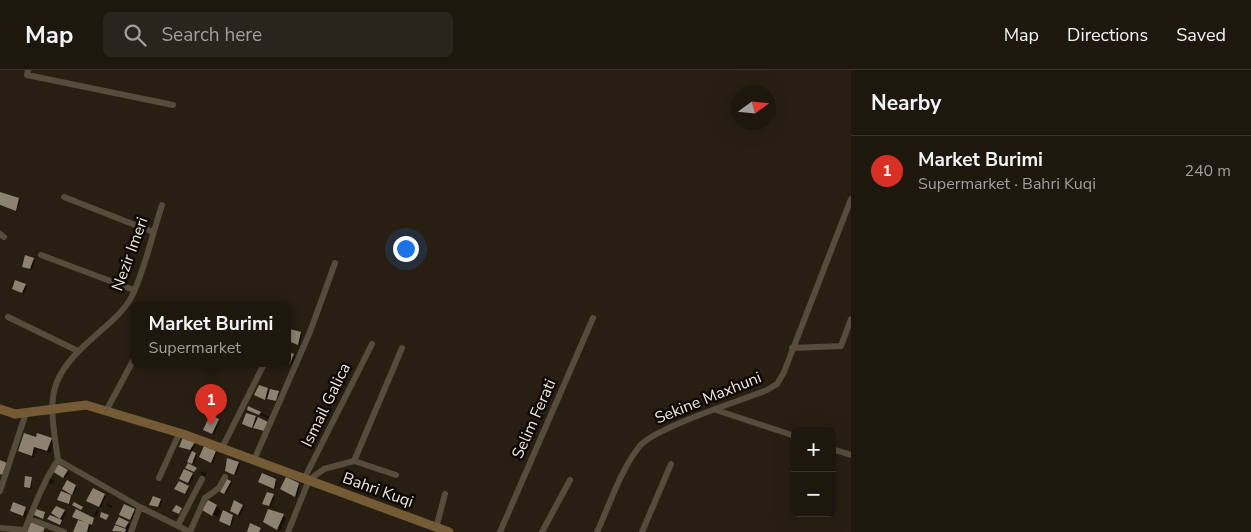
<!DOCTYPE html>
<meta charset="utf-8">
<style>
:root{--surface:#1e170e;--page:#2b241c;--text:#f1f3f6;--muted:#a19f9e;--line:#3c362e;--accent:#d93025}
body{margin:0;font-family:"Nunito Sans",sans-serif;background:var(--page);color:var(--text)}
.controls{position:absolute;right:15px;bottom:15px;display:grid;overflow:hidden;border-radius:8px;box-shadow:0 5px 20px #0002}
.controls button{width:45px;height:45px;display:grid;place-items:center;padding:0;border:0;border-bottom:1px solid var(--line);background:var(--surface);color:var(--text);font:25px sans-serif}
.compass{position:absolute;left:731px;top:15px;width:45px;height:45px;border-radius:50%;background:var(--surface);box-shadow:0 5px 20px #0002;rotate:75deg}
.you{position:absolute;left:405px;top:178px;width:18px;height:18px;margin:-12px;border:4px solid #fff;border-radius:50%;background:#1a73e8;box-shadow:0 0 0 8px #1a73e833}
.badge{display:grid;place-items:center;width:32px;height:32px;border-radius:50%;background:var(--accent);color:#fff;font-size:16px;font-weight:700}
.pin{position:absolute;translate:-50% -41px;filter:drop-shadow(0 1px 2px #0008)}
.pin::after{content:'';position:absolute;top:26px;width:18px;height:15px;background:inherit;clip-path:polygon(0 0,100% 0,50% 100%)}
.popup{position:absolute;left:131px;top:232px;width:160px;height:65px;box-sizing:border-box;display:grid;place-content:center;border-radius:8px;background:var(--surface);filter:drop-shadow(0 1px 4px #0005);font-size:16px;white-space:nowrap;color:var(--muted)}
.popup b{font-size:19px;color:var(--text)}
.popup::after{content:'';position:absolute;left:50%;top:100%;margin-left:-10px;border:10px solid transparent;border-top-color:var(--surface)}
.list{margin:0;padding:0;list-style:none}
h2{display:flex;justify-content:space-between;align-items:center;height:65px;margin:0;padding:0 20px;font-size:21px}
h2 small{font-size:16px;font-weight:400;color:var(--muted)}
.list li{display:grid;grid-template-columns:32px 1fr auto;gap:15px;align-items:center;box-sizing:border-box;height:70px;padding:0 20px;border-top:1px solid var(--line)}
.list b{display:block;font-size:19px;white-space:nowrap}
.list p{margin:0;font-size:16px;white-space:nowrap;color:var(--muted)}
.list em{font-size:16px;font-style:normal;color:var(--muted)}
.icon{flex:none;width:28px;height:28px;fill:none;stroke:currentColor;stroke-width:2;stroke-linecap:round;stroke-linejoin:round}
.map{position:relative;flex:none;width:851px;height:462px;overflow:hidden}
header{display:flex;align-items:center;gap:30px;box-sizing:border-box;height:70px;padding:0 25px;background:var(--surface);border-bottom:1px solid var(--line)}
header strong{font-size:24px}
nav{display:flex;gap:28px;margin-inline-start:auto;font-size:18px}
.search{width:350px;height:45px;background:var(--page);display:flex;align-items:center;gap:12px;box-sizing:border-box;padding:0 18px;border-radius:8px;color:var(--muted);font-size:19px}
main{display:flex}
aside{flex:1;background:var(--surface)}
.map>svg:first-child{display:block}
.shadow{fill:#0007}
.building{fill:#8d8172}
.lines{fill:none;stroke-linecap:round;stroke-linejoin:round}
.street{stroke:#564b3d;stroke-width:6}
.secondary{stroke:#745b36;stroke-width:9}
.labels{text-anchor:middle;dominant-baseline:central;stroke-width:5;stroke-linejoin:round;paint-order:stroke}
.street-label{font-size:16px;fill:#ede6de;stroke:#0e0905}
</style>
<header>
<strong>Map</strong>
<div class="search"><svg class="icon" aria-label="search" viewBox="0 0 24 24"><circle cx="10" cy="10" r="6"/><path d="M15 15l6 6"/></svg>Search here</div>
<nav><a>Map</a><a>Directions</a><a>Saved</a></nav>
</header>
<main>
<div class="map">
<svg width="851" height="462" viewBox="0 0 851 462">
<rect width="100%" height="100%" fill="#281f12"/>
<path class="shadow" d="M 0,123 L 20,130 L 17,141 L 0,136 Z
M 33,189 L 35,191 L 32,200 L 23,197 Z
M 25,215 L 27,217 L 24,224 L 13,219 Z
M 300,263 L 302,265 L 299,276 L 289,270 Z
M 293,285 L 295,287 L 292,294 L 287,292 Z
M 267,319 L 271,322 L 280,323 L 277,332 L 256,325 Z
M 249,338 L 270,347 L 269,349 L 249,341 Z
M 256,347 L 258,349 L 266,362 L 243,354 Z
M 218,350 L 220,352 L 214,365 L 206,361 Z
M 37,369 L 51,369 L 54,372 L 50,383 L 37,379 L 34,388 L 20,381 Z
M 183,369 L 196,375 L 192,381 L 180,377 Z
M 216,382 L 217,383 L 213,394 L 200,387 Z
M 192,383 L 197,386 L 194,395 L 190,393 Z
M 238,393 L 240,394 L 236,405 L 226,401 Z
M 67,401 L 69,403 L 65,408 L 56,403 Z
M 185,401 L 194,406 L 190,414 L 180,409 Z
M 202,401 L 206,403 L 205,407 L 200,404 Z
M 31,408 L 32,419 L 27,418 L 25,417 Z
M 50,408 L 54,410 L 52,415 L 48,412 Z
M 276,410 L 277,412 L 275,420 L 261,413 Z
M 231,412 L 232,413 L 226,424 L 221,421 Z
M 298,414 L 300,416 L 297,428 L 283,420 Z
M 75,416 L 77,418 L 74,425 L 66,421 Z
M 188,417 L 189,419 L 186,425 L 176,419 Z
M 104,425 L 106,426 L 101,438 L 90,433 Z
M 273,425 L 275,427 L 271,437 L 265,435 L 264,434 Z
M 70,426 L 70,435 L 58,430 Z
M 160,430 L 162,431 L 160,438 L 150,435 Z
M 107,433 L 112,436 L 112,438 L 107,436 Z
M 14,434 L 27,440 L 25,447 L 11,441 Z
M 216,436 L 221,441 L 218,447 L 206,441 Z
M 243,436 L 244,437 L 240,446 L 233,442 Z
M 56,438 L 66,443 L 61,455 L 50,450 L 59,449 L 52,443 Z
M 97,440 L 99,441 L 96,447 L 94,445 Z
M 134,440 L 136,442 L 132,451 L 123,446 Z
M 233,446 L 234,448 L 231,456 L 220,451 Z
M 283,446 L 286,448 L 280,461 L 265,452 Z
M 93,449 L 93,455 L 91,455 L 89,462 L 74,462 L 80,450 Z
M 128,453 L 130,455 L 127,462 L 113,461 L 123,459 L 117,454 Z"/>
<path class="building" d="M 0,122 L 19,128 L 16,141 L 0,135 Z
M 25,185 L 34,188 L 30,199 L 22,197 Z
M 15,210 L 26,214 L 22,223 L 12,219 Z
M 290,259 L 301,262 L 298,275 L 288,271 Z
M 287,281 L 294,284 L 290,294 L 287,292 Z
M 259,315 L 268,318 L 265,330 L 254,325 Z
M 270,319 L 279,321 L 276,331 L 267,329 Z
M 248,336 L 261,342 L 259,345 L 247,340 Z
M 246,343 L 256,346 L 252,358 L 242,354 Z
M 210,345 L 219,349 L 212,364 L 203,360 Z
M 258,347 L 268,352 L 264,361 L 253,358 Z
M 24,363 L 36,367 L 37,363 L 52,368 L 47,381 L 34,377 L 32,386 L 18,381 Z
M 183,367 L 195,372 L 190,380 L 179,377 Z
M 204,376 L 216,381 L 211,393 L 199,387 Z
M 192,381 L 196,383 L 192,394 L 187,392 Z
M 227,388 L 239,392 L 234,405 L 225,401 Z
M 0,390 L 7,393 L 2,405 L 0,404 Z
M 188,393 L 197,398 L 194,402 L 185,398 Z
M 58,394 L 68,400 L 63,408 L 52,401 Z
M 184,399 L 193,403 L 188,413 L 179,409 Z
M 262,403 L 276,409 L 274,419 L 258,412 Z
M 25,406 L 32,407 L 30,418 L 24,417 Z
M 286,407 L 299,413 L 295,427 L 280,419 Z
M 225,408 L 231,411 L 224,424 L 220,422 Z
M 67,410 L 76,415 L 72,425 L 62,419 Z
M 179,411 L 189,416 L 185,424 L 174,419 Z
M 93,418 L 105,424 L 99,437 L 86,431 Z
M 61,421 L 71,425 L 69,434 L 57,430 Z
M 267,422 L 274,424 L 269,436 L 262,434 Z
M 153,426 L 161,429 L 158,437 L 149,435 Z
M 208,430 L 217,435 L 212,446 L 202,440 Z
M 234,430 L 243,435 L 238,445 L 230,441 Z
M 13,432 L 26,437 L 23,446 L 10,441 Z
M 74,432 L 83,437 L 81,440 L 72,435 Z
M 124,434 L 135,439 L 130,450 L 119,445 Z
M 176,435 L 182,438 L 179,444 L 172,441 Z
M 56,436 L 65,440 L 60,449 L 51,443 Z
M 36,439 L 45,442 L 43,449 L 34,445 Z
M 76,439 L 94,448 L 92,455 L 87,453 L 89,454 L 87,462 L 73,462 L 78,450 L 85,452 L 72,447 Z
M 268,439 L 284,444 L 277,460 L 263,452 Z
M 223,440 L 233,445 L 230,456 L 219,451 Z
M 101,442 L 109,445 L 106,450 L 100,447 Z
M 50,445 L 62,450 L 60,455 L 47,449 Z
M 119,447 L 129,452 L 125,458 L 115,454 Z
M 31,452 L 45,457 L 43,462 L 27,462 Z
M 250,453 L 261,458 L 259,462 L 247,462 Z
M 115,455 L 126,459 L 125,462 L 112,461 Z"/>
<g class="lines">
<path class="street" d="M 28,0 L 27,5 L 173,35
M 64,127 L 153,162
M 0,164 L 4,167
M 41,185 L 134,220
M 8,247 L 78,281
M 792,278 L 841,276 L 851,249
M 716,340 L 795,366
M 106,341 L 135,287
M 222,378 L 264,294
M 832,379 L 851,385
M 58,390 L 140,437 L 190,462
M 254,390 L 310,262 L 335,193
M 354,391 L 402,278
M 159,408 L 178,366 L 183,364
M 304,409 L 372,274
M 0,421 L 26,343
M 30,449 L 64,462
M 178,455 L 202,409
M 0,458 L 25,460
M 436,458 L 445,424
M 24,462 C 34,437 43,412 58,390 C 49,327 44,310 96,265 C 108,254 124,242 132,226 C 144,202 153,162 162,135
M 131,462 L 140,437
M 190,462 L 205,428 L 219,418 L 225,407
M 288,462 L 309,410 L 324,399 L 354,391 L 396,405
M 500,462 L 593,248
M 542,462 L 570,410
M 597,462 C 610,434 620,401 639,377 C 653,358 740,331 767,320 L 777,314 L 784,302 L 851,129
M 642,462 L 671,394"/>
<path class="secondary" d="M 0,339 L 15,344 L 86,335 L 183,364 L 449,462"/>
</g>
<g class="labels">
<g class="street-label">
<text transform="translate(130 184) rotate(-70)">Nezir Imeri</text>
<text transform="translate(708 328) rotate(-22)">Sekine Maxhuni</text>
<text transform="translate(326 335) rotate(-64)">Ismail Galica</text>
<text transform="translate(534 349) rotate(-66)">Selim Ferati</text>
<text transform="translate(378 420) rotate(20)">Bahri Kuqi</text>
</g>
</g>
</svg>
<div class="controls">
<button>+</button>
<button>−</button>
</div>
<svg class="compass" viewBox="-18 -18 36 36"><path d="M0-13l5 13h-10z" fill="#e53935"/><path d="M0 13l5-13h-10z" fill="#a19f9e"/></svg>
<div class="you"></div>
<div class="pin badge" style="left:211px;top:355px">1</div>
<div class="popup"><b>Market Burimi</b>Supermarket</div>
</div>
<aside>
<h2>Nearby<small></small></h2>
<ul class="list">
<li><span class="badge">1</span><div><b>Market Burimi</b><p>Supermarket · Bahri Kuqi</p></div><em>240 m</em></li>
</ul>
</aside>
</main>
